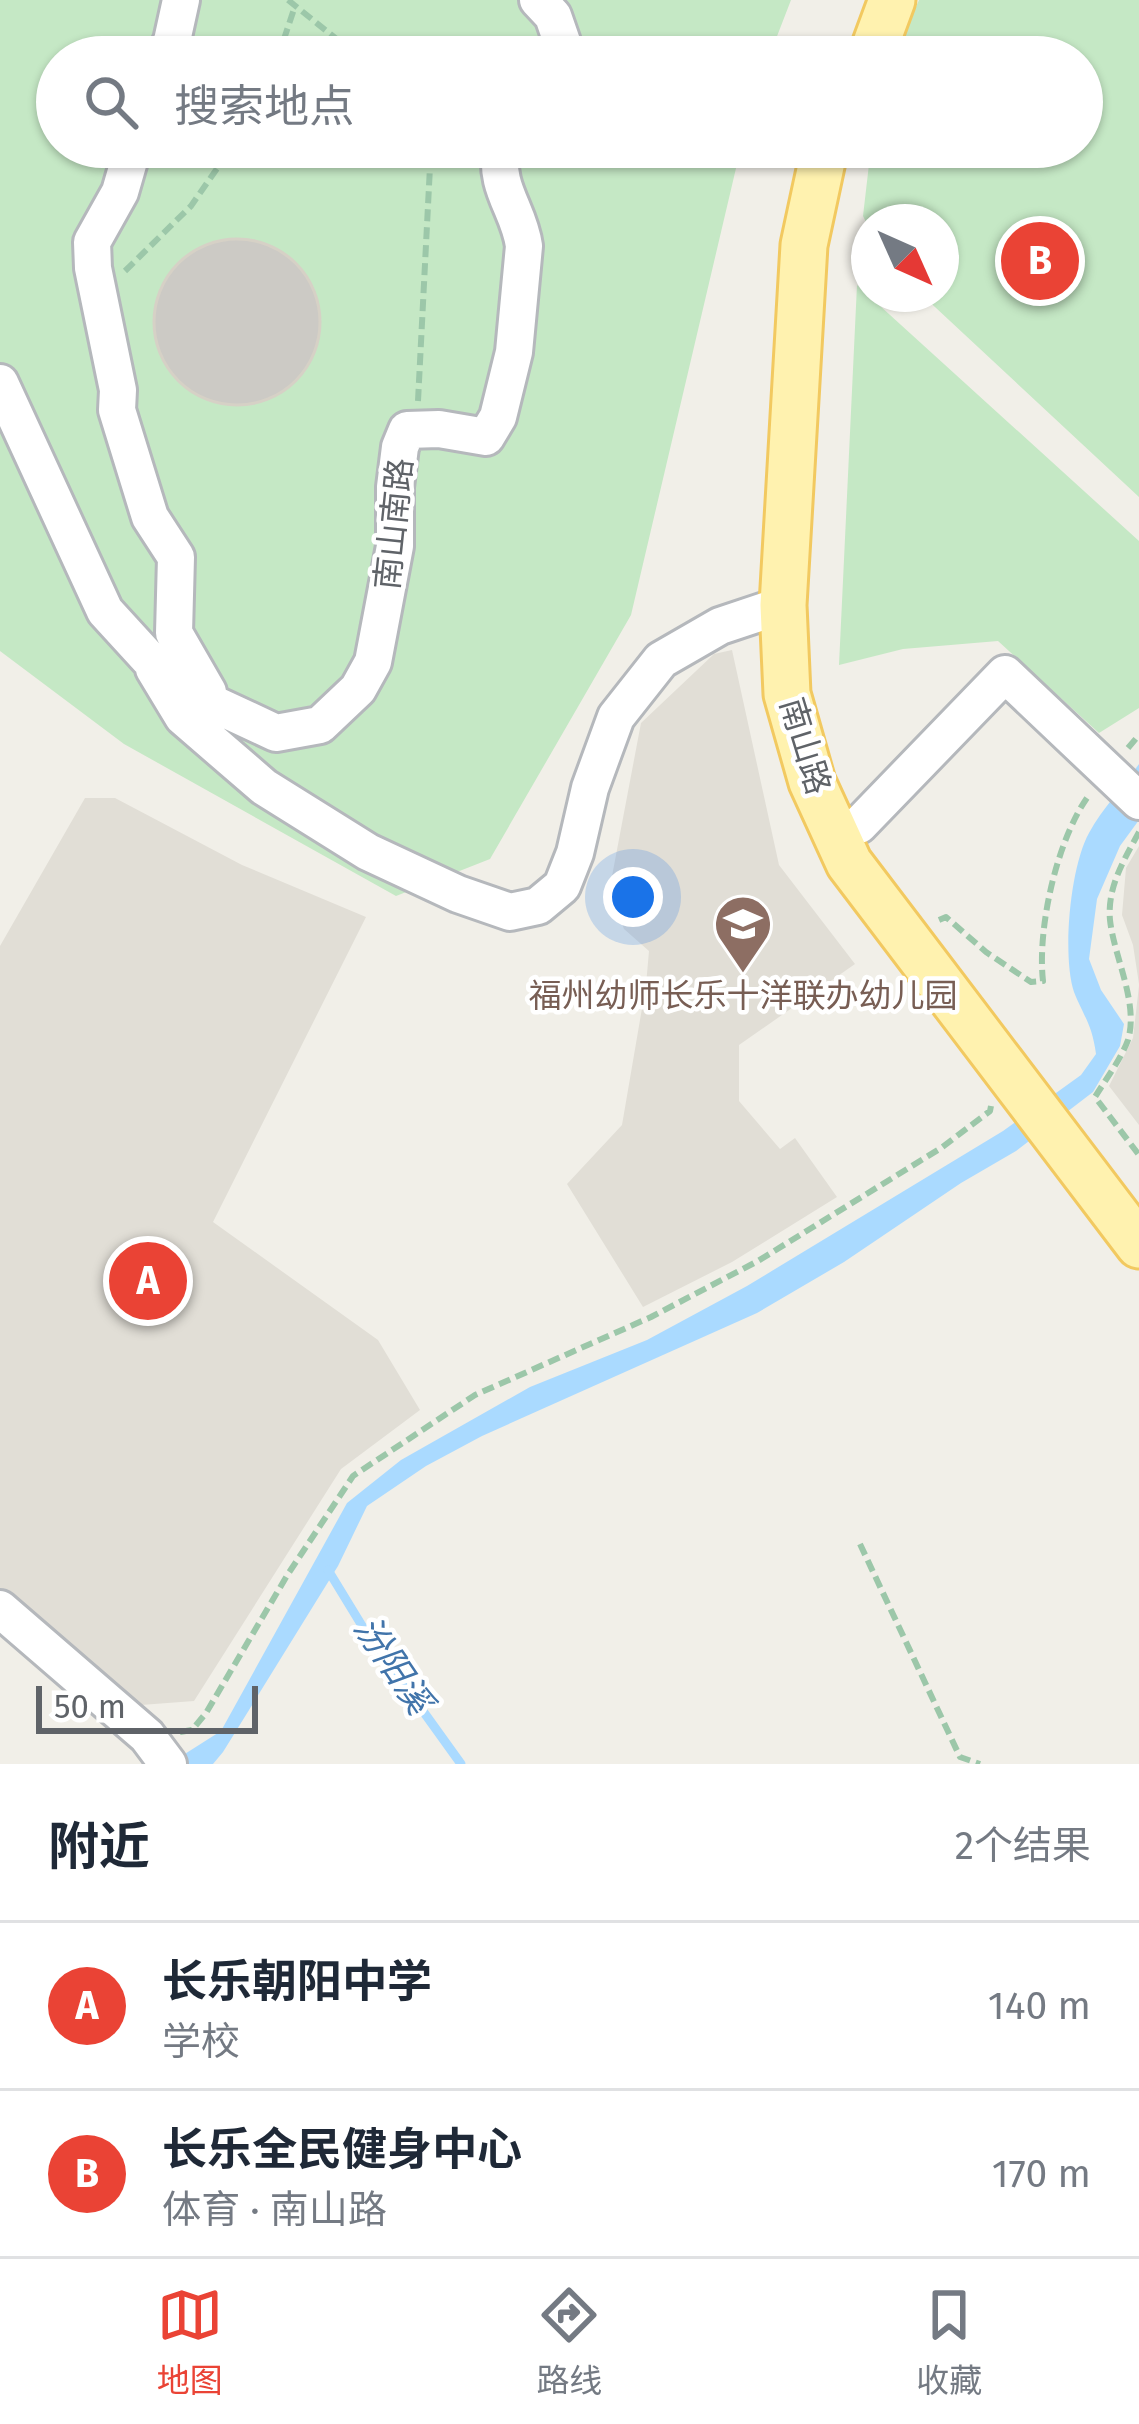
<!DOCTYPE html>
<html lang="zh">
<meta charset="utf-8">
<style>
:root{--surface:#fff;--page:#f2f2f3;--text:#1f2937;--muted:#747a83;--line:#e0e1e3;--accent:#ea4335}
body{margin:0;font-family:"Fira Sans","Noto Sans SC",sans-serif;background:var(--page);color:var(--text)}
.compass{position:absolute;left:851px;top:204px;width:108px;height:108px;border-radius:50%;background:var(--surface);box-shadow:0 3px 9px #0004;rotate:135deg}
.scale{position:absolute;left:36px;bottom:30px;width:222px;box-sizing:border-box;padding-left:12px;border:6px solid #5f6368;border-top:0;font-size:33px;line-height:42px;white-space:nowrap;color:#5f6368;-webkit-text-stroke:9px #fff;paint-order:stroke}
.you{position:absolute;left:633px;top:897px;width:42px;height:42px;margin:-30px;border:9px solid #fff;border-radius:50%;background:#1a73e8;box-shadow:0 0 0 18px #1a73e833}
.badge{display:grid;place-items:center;width:78px;height:78px;border-radius:50%;background:var(--accent);color:#fff;font-size:39px;font-weight:700}
.pin{position:absolute;translate:-50% -50%;border:6px solid #fff;box-shadow:0 3px 12px #0006}
.list{margin:0;padding:0;list-style:none}
h2{display:flex;justify-content:space-between;align-items:center;height:156px;margin:0;padding:0 48px;font-size:51px}
h2 small{font-size:39px;font-weight:400;color:var(--muted)}
.list li{display:grid;grid-template-columns:78px 1fr auto;gap:36px;align-items:center;box-sizing:border-box;height:168px;padding:0 48px;border-top:3px solid var(--line)}
.list b{display:block;font-size:45px;white-space:nowrap}
.list p{margin:0;font-size:39px;white-space:nowrap;color:var(--muted)}
.list em{font-size:39px;font-style:normal;color:var(--muted)}
.icon{flex:none;width:66px;height:66px;fill:none;stroke:currentColor;stroke-width:2;stroke-linecap:round;stroke-linejoin:round}
.map{position:relative;flex:none;width:1139px;height:1764px;overflow:hidden}
.search{position:absolute;background:var(--surface);box-shadow:0 3px 9px #0004;left:36px;right:36px;top:36px;height:132px;display:flex;align-items:center;gap:30px;box-sizing:border-box;padding:0 42px;border-radius:66px;color:var(--muted);font-size:45px}
.sheet{height:492px;background:var(--surface)}
nav{display:flex;justify-content:space-around;align-items:center;box-sizing:border-box;height:168px;border-top:3px solid var(--line);background:var(--surface);font-size:33px;color:var(--muted)}
nav a{display:grid;justify-items:center;gap:6px}
nav .on{color:var(--accent)}
.map>svg:first-child{display:block}
.education{fill:#e1ded6}
.green{fill:#c5e8c5}
.water{fill:#aadaff}
.lines{fill:none;stroke-linecap:round;stroke-linejoin:round}
.stream{stroke:#aadaff;stroke-width:9}
.building{fill:#cccac5;stroke:#d6d1c6;stroke-width:3}
.minor-casing{stroke:#b5b8bc;stroke-width:42}
.major-casing{stroke:#f2c960;stroke-width:51}
.path{stroke:#9cc7a9;stroke-width:6;stroke-dasharray:12 6;stroke-linecap:butt}
.minor{stroke:#fff;stroke-width:36}
.major{stroke:#fff2af;stroke-width:45}
.labels{text-anchor:middle;dominant-baseline:central;stroke-width:9;stroke-linejoin:round;paint-order:stroke}
.street-label{font-size:33px;fill:#5f6368;stroke:#fff}
.education-label{font-size:33px;fill:#785e54;stroke:#fff}
.water-label{font-size:36px;font-style:italic;fill:#4174aa;stroke:#fff}
</style>
<div class="map">
<svg width="1139" height="1764" viewBox="0 0 1139 1764">
<rect width="100%" height="100%" fill="#f1efe8"/>
<path class="education" d="M 732,650 L 779,865 L 855,964 L 739,1045 L 739,1101 L 780,1149 L 795,1138 L 837,1197 L 732,1262 L 643,1307 L 567,1184 L 622,1125 L 646,985 L 649,951 L 624,929 L 609,892 L 641,723 L 714,654 Z
M 85,798 L 115,798 L 242,865 L 366,917 L 213,1222 L 378,1340 L 420,1410 L 341,1469 L 194,1701 L 141,1705 L 0,1591 L 0,946 Z
M 1139,846 L 1139,984 L 1133,945 L 1122,915 L 1126,868 Z
M 1139,986 L 1139,1125 L 1109,1086 L 1133,1038 Z"/>
<path class="green" d="M 0,0 L 791,0 L 769,57 L 57,57 L 57,147 L 741,147 L 631,615 L 490,859 L 396,896 L 124,744 L 0,651 Z
M 919,0 L 1139,0 L 1139,497 L 921,294 L 941,294 L 941,222 L 869,222 L 869,228 L 863,216 L 871,147 L 1082,147 L 1082,57 L 894,57 Z
M 857,285 L 1139,541 L 1139,708 L 1099,733 L 998,641 L 903,649 L 839,665 Z"/>
<path class="water" d="M 1139,764 L 1139,820 L 1120,846 L 1097,899 L 1089,959 L 1101,990 L 1124,1024 L 1120,1046 L 1093,1092 L 1016,1151 L 961,1183 L 844,1262 L 757,1313 L 482,1436 L 426,1466 L 367,1506 L 338,1566 L 223,1752 L 213,1764 L 169,1764 L 221,1731 L 347,1503 L 401,1460 L 530,1387 L 647,1340 L 747,1286 L 1003,1131 L 1081,1075 L 1096,1054 C 1092,1024 1084,1017 1074,992 C 1062,956 1070,867 1089,833 C 1102,809 1123,787 1139,764 Z"/>
<g class="lines">
<path class="stream" d="M 328,1570 L 364,1629 L 461,1764"/>
</g>
<path class="building" d="M154 322a83 83 0 1 1 166 0a83 83 0 1 1-166 0Z"/>
<g class="lines">
<g class="minor-casing">
<path id="minor" d="M 538,0 L 553,16 L 562,42 L 555,57
M 164,57 L 172,41 L 181,0
M 133,147 L 120,192 L 92,242 L 93,268 L 118,390 L 117,410 L 150,517 L 176,557 L 174,633 L 208,692
M 0,383 L 105,611 L 148,658 L 216,705 L 276,733 L 320,725 L 358,689 L 373,662 L 395,546 L 395,487 L 400,447 L 407,430 L 439,429 L 486,437 L 498,417 L 514,352 L 524,246 C 519,209 494,189 501,147
M 154,669 L 183,717 L 264,787 L 368,852 L 458,894 L 510,912 L 538,906 L 562,886 L 575,853 L 590,788 L 616,717 L 661,660 L 720,626 L 783,605
M 859,825 L 1005,674 L 1139,801
M 0,1609 L 147,1736 L 168,1764"/>
</g>
<g class="major-casing">
<path id="major" d="M 871,57 L 892,0
M 825,147 L 804,245 L 783,605 L 787,694 L 812,782 L 849,863 L 1139,1245"/>
</g>
<path class="path" d="M 288,0 L 359,57
M 278,57 L 295,6
M 125,271 L 191,206 L 232,147
M 418,401 L 431,147
M 1128,748 L 1139,735
M 1139,832 C 1124,860 1107,887 1110,920 C 1114,957 1139,1003 1128,1040 C 1121,1059 1106,1079 1095,1097 L 1139,1155
M 939,920 L 946,917 L 986,952 L 1031,982 L 1043,981 C 1037,928 1057,839 1089,795
M 860,1544 L 960,1757 L 980,1764
M 180,1732 L 192,1730 L 206,1713 L 288,1574 L 353,1476 L 475,1395 L 651,1317 L 758,1261 L 941,1148 L 990,1111 L 991,1106"/>
<use href="#minor" class="minor"/>
<use href="#major" class="major"/>
</g>
<defs>
<g id="school-pin" transform="scale(3)"><path d="M0 17L-7.5 6A9.5 9.5 0 1 1 7.5 6Z" fill="#8d6e63" stroke="#fff"/><path d="M0-5L7-2L0 1L-7-2ZM-4 1L0 2.5L4 1V4Q0 6-4 4Z" fill="#fff"/></g>
</defs>
<g fill-rule="evenodd">
<use href="#school-pin" x="743" y="924"/>
</g>
<g class="labels">
<g class="street-label">
<text transform="translate(394 524) rotate(-84)">南山南路</text>
<text transform="translate(805 746) rotate(73)">南山路</text>
</g>
<g class="education-label">
<text x="743" y="996">福州幼师长乐十洋联办幼儿园</text>
</g>
<g class="water-label">
<text transform="translate(393 1665) rotate(56)">汾阳溪</text>
</g>
</g>
</svg>
<svg class="compass" viewBox="-18 -18 36 36"><path d="M0-13l5 13h-10z" fill="#e53935"/><path d="M0 13l5-13h-10z" fill="#747a83"/></svg>
<div class="scale">50 m</div>
<div class="you"></div>
<div class="pin badge" style="left:148px;top:1281px">A</div>
<div class="pin badge" style="left:1040px;top:261px">B</div>
<div class="search"><svg class="icon" aria-label="search" viewBox="0 0 24 24"><circle cx="10" cy="10" r="6"/><path d="M15 15l6 6"/></svg>搜索地点</div>
</div>
<section class="sheet">
<h2>附近<small>2个结果</small></h2>
<ul class="list">
<li><span class="badge">A</span><div><b>长乐朝阳中学</b><p>学校</p></div><em>140 m</em></li>
<li><span class="badge">B</span><div><b>长乐全民健身中心</b><p>体育 · 南山路</p></div><em>170 m</em></li>
</ul>
</section>
<nav>
<a class="on"><svg class="icon" aria-label="map" viewBox="0 0 24 24"><path d="M3 6l6-2 6 2 6-2v14l-6 2-6-2-6 2zM9 4v14M15 6v14"/></svg>地图</a>
<a><svg class="icon" aria-label="directions" viewBox="0 0 24 24"><path d="M12 3l9 9-9 9-9-9zM9 14v-3h6M13 9l2 2-2 2"/></svg>路线</a>
<a><svg class="icon" aria-label="saved" viewBox="0 0 24 24"><path d="M7 4h10v16l-5-4-5 4z"/></svg>收藏</a>
</nav>
